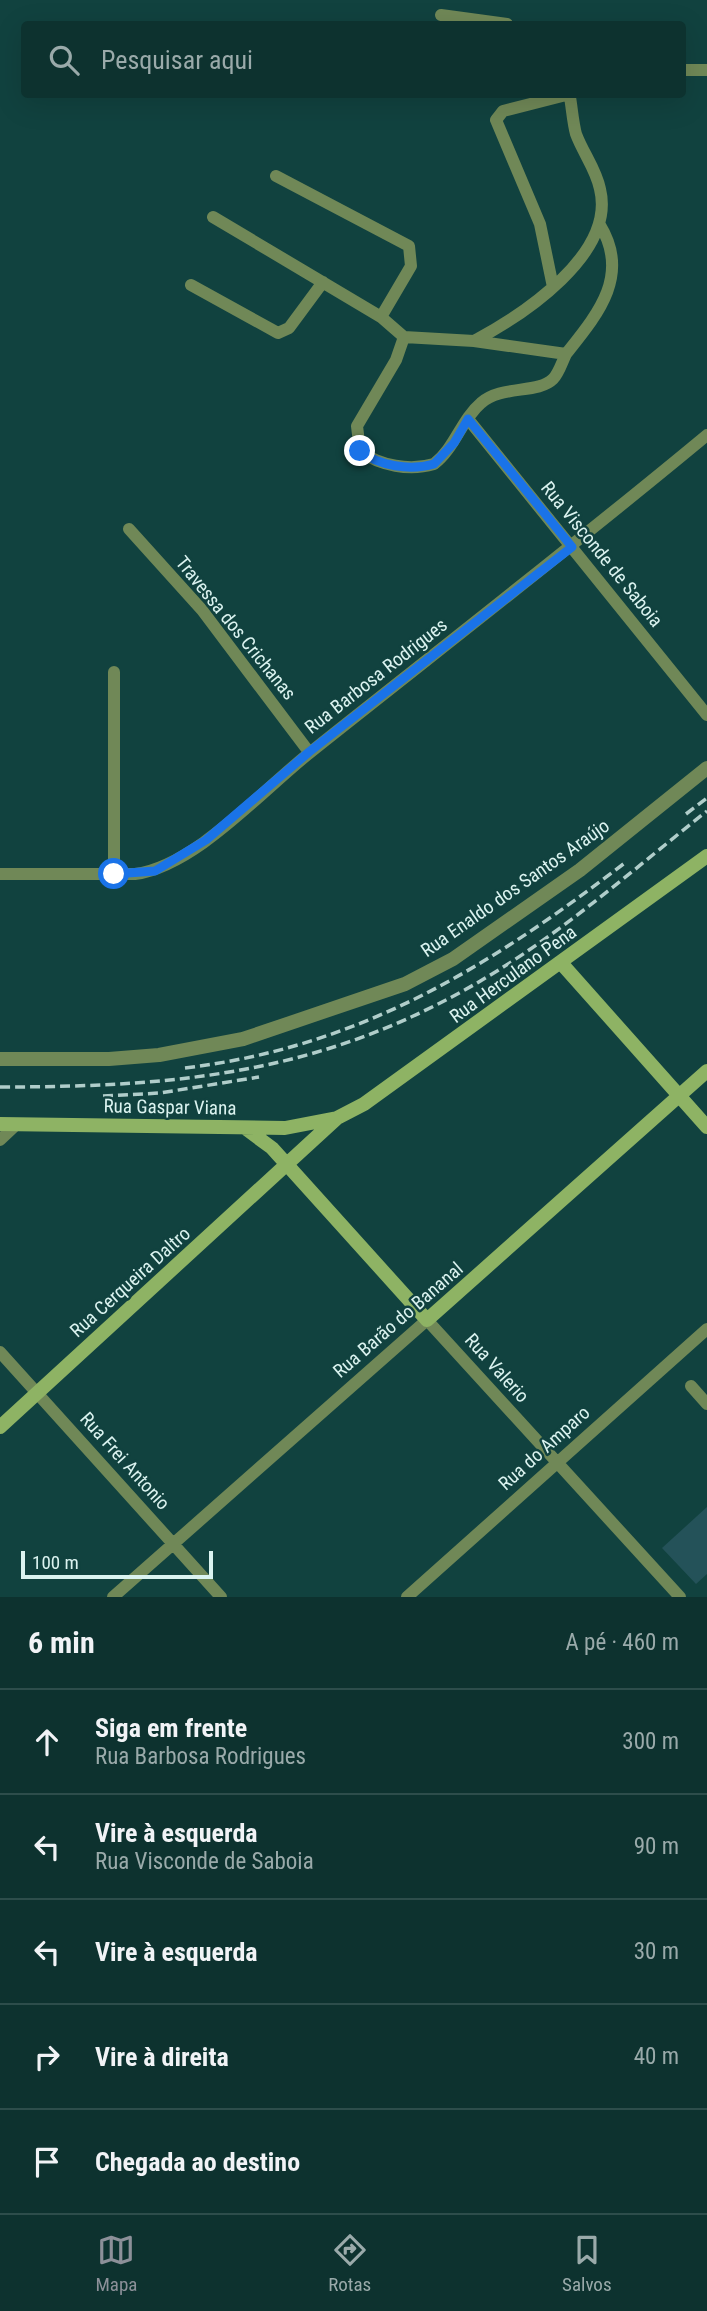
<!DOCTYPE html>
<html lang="pt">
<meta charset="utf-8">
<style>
:root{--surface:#0d322f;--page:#163a37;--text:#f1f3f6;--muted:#9aaaaa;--line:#2d4d4b;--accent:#8c9099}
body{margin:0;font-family:"Roboto Condensed",sans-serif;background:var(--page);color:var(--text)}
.scale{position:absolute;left:21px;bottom:18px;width:192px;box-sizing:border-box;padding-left:7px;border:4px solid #dbf3f0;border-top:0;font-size:19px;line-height:24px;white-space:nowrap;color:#dbf3f0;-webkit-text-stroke:5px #11423f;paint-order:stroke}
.stop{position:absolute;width:21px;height:21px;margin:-16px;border:5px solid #1a73e8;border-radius:50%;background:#fff}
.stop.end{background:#1a73e8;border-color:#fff;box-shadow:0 2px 7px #0008}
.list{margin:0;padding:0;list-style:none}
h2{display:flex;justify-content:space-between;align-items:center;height:91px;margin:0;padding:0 28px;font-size:30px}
h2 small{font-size:23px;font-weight:400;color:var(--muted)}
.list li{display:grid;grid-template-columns:46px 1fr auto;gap:21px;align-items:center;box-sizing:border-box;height:105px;padding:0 28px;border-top:2px solid var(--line)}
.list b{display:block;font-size:26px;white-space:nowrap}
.list p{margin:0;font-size:23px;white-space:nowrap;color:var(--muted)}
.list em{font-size:23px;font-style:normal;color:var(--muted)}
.icon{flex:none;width:38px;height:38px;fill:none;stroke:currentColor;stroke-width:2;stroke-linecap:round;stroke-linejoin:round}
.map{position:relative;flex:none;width:707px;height:1597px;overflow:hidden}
.search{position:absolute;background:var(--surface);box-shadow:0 7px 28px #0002;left:21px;right:21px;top:21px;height:77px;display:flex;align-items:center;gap:18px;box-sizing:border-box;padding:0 24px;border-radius:7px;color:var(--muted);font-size:26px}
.sheet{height:616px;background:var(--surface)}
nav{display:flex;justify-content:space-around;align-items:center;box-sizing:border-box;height:98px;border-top:2px solid var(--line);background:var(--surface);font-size:19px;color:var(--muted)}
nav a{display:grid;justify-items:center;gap:4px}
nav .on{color:var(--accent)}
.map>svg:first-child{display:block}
.building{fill:#245259}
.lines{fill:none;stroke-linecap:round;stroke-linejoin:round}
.minor{stroke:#708857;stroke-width:12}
.tertiary{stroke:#708857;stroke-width:14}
.secondary{stroke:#8eb364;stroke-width:14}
.rail{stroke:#b0cdca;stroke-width:3.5;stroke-dasharray:10 5;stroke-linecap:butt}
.route{stroke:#1a73e8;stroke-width:9}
.labels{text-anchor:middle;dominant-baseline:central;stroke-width:5;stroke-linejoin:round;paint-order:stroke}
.street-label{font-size:19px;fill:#dbf3f0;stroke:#11423f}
</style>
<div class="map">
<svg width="707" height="1597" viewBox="0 0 707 1597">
<rect width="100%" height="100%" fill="#11423f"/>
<path class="building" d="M 707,1507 L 707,1574 L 696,1584 L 662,1548 Z"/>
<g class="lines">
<path class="minor" d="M 441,15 L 507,24
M 682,70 L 707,70
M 276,176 L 409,246 L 411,266 L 381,317
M 213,217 L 381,317 L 404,337 L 474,341 L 566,354 C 562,362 559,373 553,379 C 538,394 501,385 481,403 C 461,420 455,448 434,464 C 410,471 380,466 360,451 L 357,426 L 396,360 L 404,337
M 191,285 L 278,333 L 289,328 L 323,282
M 553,287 L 540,224 L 496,120 L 503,111 L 570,94
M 474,341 C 523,315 616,254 600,189 C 596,169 583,153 576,134 C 573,123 572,109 570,97
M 566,354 C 597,315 631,276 600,225
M 468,419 L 707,715
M 129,529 L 202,610 L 309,752
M 114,672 L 114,874
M 0,874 L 135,874 C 196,866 263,789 312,751 C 444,646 577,543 707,435
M 0,1140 L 17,1124
M 0,1352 L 221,1597
M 691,1386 L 707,1404
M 113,1597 L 427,1320 L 680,1597
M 407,1597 L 707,1329"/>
<path class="tertiary" d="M 0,1059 L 109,1059 L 159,1055 L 243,1039 L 405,984 L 453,959 L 580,870 L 707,768"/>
<path class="secondary" d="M 562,964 L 707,1127
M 0,1124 L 285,1128 L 337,1118 L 364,1104 L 707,856
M 245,1128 L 272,1148 L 427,1320 L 707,1071
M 0,1427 L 336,1119"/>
<path class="rail" d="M 686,814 L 707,798
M 185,1068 C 360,1047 489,967 626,862
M 0,1087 C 187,1087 333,1072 497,971 C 571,925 639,865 707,811
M 103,1096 L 160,1093 L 259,1077"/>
</g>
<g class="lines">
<path class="route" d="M 114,874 L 155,871 L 206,840 L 309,752 L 572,547 L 468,419 L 454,443 L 434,464 C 410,471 379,466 360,451"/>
</g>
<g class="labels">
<g class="street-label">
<text transform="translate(602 554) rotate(51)">Rua Visconde de Saboia</text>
<text transform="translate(236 628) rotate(51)">Travessa dos Crichanas</text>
<text transform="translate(376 676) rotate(-38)">Rua Barbosa Rodrigues</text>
<text transform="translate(515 888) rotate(-35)">Rua Enaldo dos Santos Araújo</text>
<text transform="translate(513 974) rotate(-36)">Rua Herculano Pena</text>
<text transform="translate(170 1107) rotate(1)">Rua Gaspar Viana</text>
<text transform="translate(130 1282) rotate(-42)">Rua Cerqueira Daltro</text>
<text transform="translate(398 1320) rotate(-41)">Rua Barão do Bananal</text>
<text transform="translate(497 1368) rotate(48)">Rua Valerio</text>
<text transform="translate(544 1448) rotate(-42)">Rua do Amparo</text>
<text transform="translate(125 1461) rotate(48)">Rua Frei Antonio</text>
</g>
</g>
</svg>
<div class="scale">100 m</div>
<div class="stop" style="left:114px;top:874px"></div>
<div class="stop end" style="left:360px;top:451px"></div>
<div class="search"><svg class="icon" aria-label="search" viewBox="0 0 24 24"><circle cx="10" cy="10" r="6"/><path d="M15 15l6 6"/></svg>Pesquisar aqui</div>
</div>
<section class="sheet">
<h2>6 min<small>A pé · 460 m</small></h2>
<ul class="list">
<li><svg class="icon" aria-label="ahead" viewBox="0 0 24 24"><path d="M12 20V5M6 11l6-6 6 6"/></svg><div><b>Siga em frente</b><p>Rua Barbosa Rodrigues</p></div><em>300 m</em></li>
<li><svg class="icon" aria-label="left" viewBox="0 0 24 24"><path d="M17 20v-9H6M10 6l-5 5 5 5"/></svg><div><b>Vire à esquerda</b><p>Rua Visconde de Saboia</p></div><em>90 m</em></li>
<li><svg class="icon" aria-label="left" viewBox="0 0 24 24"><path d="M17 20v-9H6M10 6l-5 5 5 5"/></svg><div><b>Vire à esquerda</b></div><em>30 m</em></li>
<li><svg class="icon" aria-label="right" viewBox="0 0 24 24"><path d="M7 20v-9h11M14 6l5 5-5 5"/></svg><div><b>Vire à direita</b></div><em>40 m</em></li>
<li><svg class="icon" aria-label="arrive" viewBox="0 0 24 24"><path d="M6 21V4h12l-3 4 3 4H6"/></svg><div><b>Chegada ao destino</b></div></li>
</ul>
</section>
<nav>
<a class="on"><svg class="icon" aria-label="map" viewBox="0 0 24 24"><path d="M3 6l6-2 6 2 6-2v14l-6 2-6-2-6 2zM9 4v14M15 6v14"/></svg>Mapa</a>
<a><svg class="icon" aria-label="directions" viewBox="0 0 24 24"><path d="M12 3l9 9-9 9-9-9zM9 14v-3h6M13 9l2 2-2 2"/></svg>Rotas</a>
<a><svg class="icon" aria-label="saved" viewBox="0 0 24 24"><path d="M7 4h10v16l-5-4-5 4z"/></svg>Salvos</a>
</nav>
